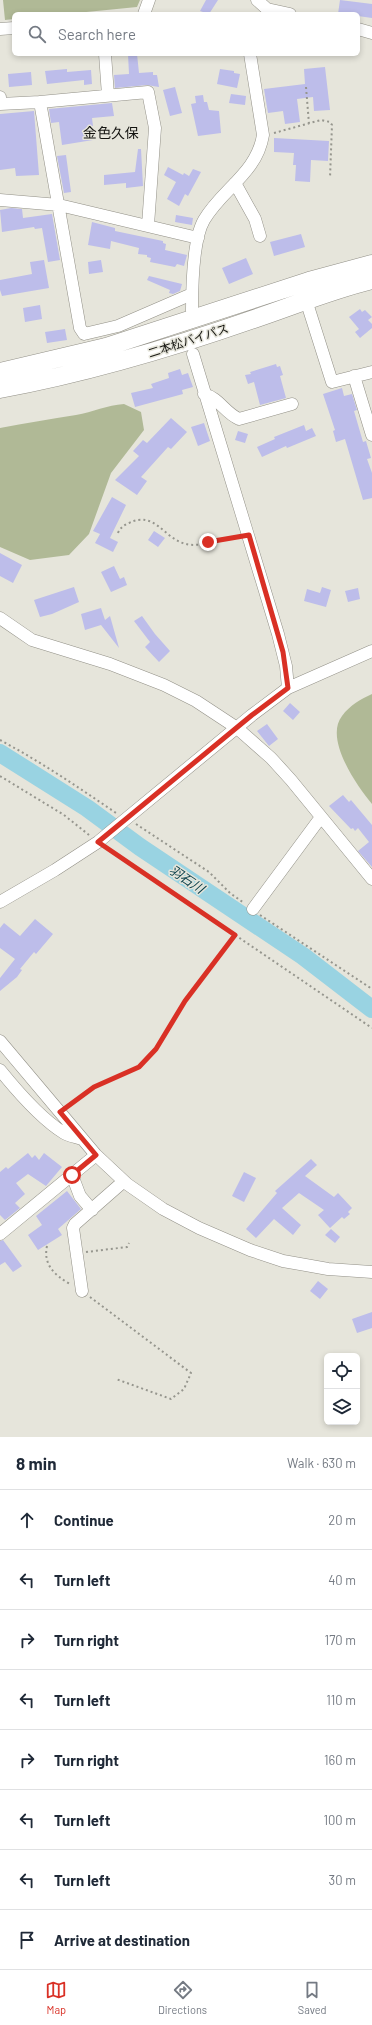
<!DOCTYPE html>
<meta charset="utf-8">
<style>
:root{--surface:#fff;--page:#f6f6f7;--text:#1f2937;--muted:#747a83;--line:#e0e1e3;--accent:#d93025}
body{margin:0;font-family:Barlow,"Noto Sans JP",sans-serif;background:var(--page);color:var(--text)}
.controls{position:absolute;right:12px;bottom:12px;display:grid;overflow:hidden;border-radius:6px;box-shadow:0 2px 6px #0003}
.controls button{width:36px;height:36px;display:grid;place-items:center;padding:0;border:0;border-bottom:1px solid var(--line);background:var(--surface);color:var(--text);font:20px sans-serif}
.stop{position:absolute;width:12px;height:12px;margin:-9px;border:3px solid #d93025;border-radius:50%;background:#fff}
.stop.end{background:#d93025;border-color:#fff;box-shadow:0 1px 4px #0008}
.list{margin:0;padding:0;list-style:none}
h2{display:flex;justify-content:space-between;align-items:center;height:52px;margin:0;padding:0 16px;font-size:17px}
h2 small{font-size:13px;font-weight:400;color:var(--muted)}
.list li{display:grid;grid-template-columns:26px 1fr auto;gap:12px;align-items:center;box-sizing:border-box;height:60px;padding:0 16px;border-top:1px solid var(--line)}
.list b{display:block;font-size:15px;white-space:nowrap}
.list em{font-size:13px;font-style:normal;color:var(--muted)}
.icon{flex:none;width:22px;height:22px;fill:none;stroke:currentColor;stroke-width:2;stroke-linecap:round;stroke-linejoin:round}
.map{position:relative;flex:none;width:372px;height:1437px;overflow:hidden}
.search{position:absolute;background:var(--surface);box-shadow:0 2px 6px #0003;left:12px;right:12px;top:12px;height:44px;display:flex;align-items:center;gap:10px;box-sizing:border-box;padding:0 14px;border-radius:6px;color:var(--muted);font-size:15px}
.sheet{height:532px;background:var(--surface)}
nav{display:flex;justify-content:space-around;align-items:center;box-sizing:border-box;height:56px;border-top:1px solid var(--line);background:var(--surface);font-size:11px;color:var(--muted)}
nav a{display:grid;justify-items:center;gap:2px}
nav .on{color:var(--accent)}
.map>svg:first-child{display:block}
.green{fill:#b0b996}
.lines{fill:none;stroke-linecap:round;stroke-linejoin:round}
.river{stroke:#99d3e2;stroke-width:18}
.building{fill:#bdbdea}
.minor-casing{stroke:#929087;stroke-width:13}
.highway-casing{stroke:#929087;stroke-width:19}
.path{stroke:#96968e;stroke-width:2;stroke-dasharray:2 3;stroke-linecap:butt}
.minor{stroke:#fff;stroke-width:12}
.highway{stroke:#fff;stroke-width:18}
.route{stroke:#d93025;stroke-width:5}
.labels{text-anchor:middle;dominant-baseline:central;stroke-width:3;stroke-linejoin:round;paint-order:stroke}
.street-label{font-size:12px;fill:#13130f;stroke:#e6e5db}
.water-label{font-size:13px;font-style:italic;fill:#073e49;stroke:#e6e5db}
.quarter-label{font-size:14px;fill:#13130f;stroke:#e6e5db}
</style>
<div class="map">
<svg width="372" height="1437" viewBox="0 0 372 1437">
<rect width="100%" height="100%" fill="#e6e5db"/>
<path class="green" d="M 3,0 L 140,0 L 137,7 L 66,14 L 14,14 L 14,19 L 5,20 Z
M 124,404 L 141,412 L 144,430 L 111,473 L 89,534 L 69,555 L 30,560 L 0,547 L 0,428 C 25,423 51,419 76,415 C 93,412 107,405 124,404 Z
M 372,694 L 372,804 C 357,786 324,739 342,716 C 350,705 361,699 372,694 Z"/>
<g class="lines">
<path class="river" d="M 0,753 L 87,808 L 140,847 L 303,956 L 372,1009"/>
</g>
<path class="building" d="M 206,0 L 218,0 L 209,14 L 200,11 Z
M 340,0 L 372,4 L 372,18 L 358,16 L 358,14 L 338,14 Z
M 128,54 L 137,54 L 139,73 L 153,72 L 153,75 L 157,75 L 159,87 L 147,85 L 115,88 L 114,75 L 129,74 Z
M 325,67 L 330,110 L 314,111 L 313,97 L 297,99 L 300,122 L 285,124 L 283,111 L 268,113 L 264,89 L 305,84 L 304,69 Z
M 67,69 L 67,72 L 91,70 L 92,84 L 84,85 L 84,80 L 47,84 L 45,71 Z
M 220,69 L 234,71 L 234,73 L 240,74 L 237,88 L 217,84 Z
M 31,72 L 32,85 L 9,87 L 8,74 Z
M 175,87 L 182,113 L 170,116 L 163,90 Z
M 231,94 L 246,96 L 245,105 L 229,103 Z
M 203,95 L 204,102 L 207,102 L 209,110 L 219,111 L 221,133 L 198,136 L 191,104 L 196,103 L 195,96 Z
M 112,103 L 114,116 L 92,118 L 93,126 L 91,126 L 93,140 L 62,145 L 59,122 L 51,123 L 49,109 Z
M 34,111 L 39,175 L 16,176 L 15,168 L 0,170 L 0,114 Z
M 274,138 L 329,141 L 328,161 L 311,160 L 310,182 L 295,181 L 296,165 L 293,165 L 294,153 L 274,152 Z
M 138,149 L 141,149 L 143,186 L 126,188 L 126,183 L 104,185 L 104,175 L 135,172 Z
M 66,155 L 71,192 L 64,193 L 57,156 Z
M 168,167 L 183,175 L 184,173 L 189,176 L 193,169 L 201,172 L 188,196 L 185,194 L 179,206 L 167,199 L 176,182 L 164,175 Z
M 11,208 L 22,209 L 23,218 L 52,214 L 60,260 L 48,262 L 42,228 L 35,229 L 34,227 L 2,232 L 0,210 Z
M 176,215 L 193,218 L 192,225 L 175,222 Z
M 92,222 L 115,228 L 115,231 L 163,241 L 163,243 L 166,244 L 165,250 L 187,255 L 184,266 L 177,264 L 175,267 L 150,262 L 151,258 L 147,257 L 147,255 L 138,254 L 139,248 L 111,241 L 110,249 L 88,245 Z
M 301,234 L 305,247 L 274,256 L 270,242 Z
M 246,258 L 253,274 L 229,284 L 222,268 Z
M 44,260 L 49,288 L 2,296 L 0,290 L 0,280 L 32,274 L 30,262 Z
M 101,260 L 103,272 L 89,274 L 88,262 Z
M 149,276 L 182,284 L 180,291 L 173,294 L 169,293 L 170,290 L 147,280 Z
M 40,305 L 42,319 L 25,322 L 23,308 Z
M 360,309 L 362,312 L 365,310 L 372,317 L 368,320 L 372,324 L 372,328 L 360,338 L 355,332 L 359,329 L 349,317 Z
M 65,329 L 67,340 L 47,343 L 45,332 Z
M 276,364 L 277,367 L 280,366 L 283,375 L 280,376 L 286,398 L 260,405 L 254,382 L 248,384 L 245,375 L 251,374 L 250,372 Z
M 180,369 L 182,375 L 188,373 L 193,387 L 182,390 L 183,394 L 135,407 L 131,393 L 153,388 L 151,384 L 169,378 L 168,373 Z
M 342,388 L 344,396 L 352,394 L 357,410 L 354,411 L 363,442 L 366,441 L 371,458 L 367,459 L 372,473 L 372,498 L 363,500 L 345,439 L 336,442 L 333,431 L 335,430 L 323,394 Z
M 171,418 L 187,432 L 171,449 L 168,447 L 141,477 L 147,481 L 137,495 L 115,480 L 139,456 L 133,451 L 143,440 L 147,443 Z
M 204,423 L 210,441 L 198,446 L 191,427 Z
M 304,425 L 306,431 L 312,428 L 316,436 L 287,448 L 286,446 L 262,457 L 257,447 L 275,439 L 274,437 Z
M 238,431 L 248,434 L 245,443 L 235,440 Z
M 112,497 L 126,505 L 110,538 L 118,542 L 113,552 L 95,543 L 100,534 L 93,531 Z
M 154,531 L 165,538 L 158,547 L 148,540 Z
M 0,553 L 22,565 L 13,583 L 0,576 Z
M 114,566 L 120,579 L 124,577 L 127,585 L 111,592 L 101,572 Z
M 74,587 L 79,602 L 52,614 L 40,617 L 34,600 Z
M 322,587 L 331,590 L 326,607 L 304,601 L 307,589 L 320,593 Z
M 358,588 L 360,599 L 348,602 L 345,591 Z
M 101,608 L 105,620 L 110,616 L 119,648 L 101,625 L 85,630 L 81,614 Z
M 142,616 L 155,634 L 170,651 L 159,662 L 145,647 L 150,642 L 134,621 Z
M 290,703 L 300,712 L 293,720 L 283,711 Z
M 267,724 L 278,739 L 269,746 L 257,731 Z
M 343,795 L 349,802 L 351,800 L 372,825 L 372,867 L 358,851 L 369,842 L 358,828 L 355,831 L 353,828 L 351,829 L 329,806 Z
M 35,919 L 53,934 L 36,954 L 34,952 L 20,969 L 22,970 L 17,977 L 0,991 L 0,978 L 15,959 L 0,948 L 0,928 L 4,923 L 20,936 Z
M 28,1153 L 32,1158 L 35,1155 L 39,1160 L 44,1153 L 62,1167 L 46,1186 L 28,1174 L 16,1183 L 25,1194 L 15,1203 L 20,1208 L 5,1220 L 0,1215 L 0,1172 L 6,1167 L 8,1169 Z
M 311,1159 L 317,1165 L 305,1176 L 334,1197 L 338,1193 L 352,1208 L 348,1212 L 350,1214 L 344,1219 L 342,1217 L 330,1228 L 318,1215 L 324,1210 L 299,1193 L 282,1208 L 301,1225 L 293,1235 L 274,1219 L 256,1238 L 246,1229 L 277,1193 L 275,1191 Z
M 244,1172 L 256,1178 L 244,1202 L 232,1196 Z
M 67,1191 L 81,1209 L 58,1229 L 62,1235 L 38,1250 L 28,1235 L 42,1225 L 36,1216 Z
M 331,1229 L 340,1237 L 335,1243 L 325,1235 Z
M 3,1240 L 22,1266 L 13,1272 L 5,1262 L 0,1265 L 0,1241 Z
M 318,1281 L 328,1289 L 320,1299 L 310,1291 Z
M 372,1312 L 372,1328 L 357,1333 L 352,1319 Z"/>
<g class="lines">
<g class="minor-casing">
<path id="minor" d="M 257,0 L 267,9 L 290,14
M 144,14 L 149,0
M 0,29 L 14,28
M 358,29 L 372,33
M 105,54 L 108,95
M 0,97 L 0,104 L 40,102 L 148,92 L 155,128 L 148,225
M 40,102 L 80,328 L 84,334 L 118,326 L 192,294
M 235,183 L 255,219 L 260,236
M 0,200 L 59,205 L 198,238
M 306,300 L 332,382 L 372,372
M 192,311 C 192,288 193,239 204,220 C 222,189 257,173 263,135 L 250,54
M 193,354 L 278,634 L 286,666 L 288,688
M 354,376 L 372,435
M 204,394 C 219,398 225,413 239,419 L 292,404
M 0,618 L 32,640 L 110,664 L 164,685 L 196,701 L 237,728 L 271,758 L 291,780 L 372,879
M 0,902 L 55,870 L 98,842 L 252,715 L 288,688 L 372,651
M 253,909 L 321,817
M 0,1041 L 96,1155 L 127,1184 L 163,1209 L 199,1228 L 250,1250 L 283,1261 L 328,1269 L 372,1272
M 0,1070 C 17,1091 41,1119 64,1133 C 69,1136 76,1137 82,1139
M 72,1175 L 80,1196 L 92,1210
M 0,1234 L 96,1155
M 82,1291 L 73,1228 L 75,1224 L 124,1181"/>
</g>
<g class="highway-casing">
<path id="highway" d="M 0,372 L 106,347 L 309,281 L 372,264
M 0,389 C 87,373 171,348 254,319 C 293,306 331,290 372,280"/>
</g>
<path class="path" d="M 306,87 L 309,124
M 274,133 L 321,120 L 330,122 L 332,125 L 330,178
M 118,533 C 120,528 124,525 129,523 C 155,510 164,539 186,544 C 200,548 223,538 238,536
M 0,740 C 41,762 78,787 116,813
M 0,776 L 64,815 L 89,835
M 136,824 L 209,872 L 230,893 L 244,903
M 107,848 L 372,1028
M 260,915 L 372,989
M 68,1106 L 94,1087 L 139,1067 L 156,1049 L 185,1001 L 235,935
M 47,1246 C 43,1264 54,1275 70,1284
M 86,1252 L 127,1247 L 129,1243
M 90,1297 L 191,1373 L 184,1389 L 171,1399 L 116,1379"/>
<use href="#minor" class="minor"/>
<use href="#highway" class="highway"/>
</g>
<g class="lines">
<path class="route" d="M 72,1175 L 96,1155 L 60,1112 L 94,1087 L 139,1067 L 156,1049 L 185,1001 L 235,935 L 98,842 L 252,715 L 288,688 L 283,652 L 249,535 L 208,542"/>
</g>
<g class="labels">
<g class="street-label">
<text transform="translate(188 340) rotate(-18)">二本松バイパス</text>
</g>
<g class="water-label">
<text transform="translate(187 879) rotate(34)">羽石川</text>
</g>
<g class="quarter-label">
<text x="111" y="132">金色久保</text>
</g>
</g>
</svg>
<div class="controls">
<button><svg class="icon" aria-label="locate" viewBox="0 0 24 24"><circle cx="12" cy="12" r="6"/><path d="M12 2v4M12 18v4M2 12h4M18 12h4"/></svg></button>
<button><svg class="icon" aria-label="layers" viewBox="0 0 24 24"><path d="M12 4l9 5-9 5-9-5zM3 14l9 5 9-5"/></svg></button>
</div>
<div class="stop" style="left:72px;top:1175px"></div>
<div class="stop end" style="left:208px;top:542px"></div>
<div class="search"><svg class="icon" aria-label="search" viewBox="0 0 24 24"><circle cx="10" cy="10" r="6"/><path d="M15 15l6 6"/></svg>Search here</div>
</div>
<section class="sheet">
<h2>8 min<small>Walk · 630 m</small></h2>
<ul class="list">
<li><svg class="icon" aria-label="ahead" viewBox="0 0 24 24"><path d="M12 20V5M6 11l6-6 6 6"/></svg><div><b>Continue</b></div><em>20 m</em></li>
<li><svg class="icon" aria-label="left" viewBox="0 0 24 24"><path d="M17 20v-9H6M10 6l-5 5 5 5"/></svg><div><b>Turn left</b></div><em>40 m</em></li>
<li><svg class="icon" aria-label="right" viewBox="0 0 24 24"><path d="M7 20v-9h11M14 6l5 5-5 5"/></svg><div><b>Turn right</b></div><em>170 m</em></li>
<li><svg class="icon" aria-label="left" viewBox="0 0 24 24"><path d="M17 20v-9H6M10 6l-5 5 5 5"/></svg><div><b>Turn left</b></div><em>110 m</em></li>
<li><svg class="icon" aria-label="right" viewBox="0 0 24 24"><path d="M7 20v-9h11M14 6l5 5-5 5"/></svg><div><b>Turn right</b></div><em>160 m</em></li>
<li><svg class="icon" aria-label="left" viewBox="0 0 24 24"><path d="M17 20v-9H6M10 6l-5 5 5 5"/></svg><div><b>Turn left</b></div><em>100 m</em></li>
<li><svg class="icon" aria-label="left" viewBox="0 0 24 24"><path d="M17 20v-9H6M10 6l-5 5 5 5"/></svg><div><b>Turn left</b></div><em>30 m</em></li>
<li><svg class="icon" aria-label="arrive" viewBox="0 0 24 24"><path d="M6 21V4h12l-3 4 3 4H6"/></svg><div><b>Arrive at destination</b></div></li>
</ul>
</section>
<nav>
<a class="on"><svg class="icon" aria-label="map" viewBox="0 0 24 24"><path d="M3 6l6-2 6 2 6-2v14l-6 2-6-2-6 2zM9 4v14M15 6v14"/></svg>Map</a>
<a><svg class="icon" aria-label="directions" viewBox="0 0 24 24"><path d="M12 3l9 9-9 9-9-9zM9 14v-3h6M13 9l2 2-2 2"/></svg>Directions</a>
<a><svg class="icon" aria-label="saved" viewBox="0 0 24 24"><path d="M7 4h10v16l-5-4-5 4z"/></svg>Saved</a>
</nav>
